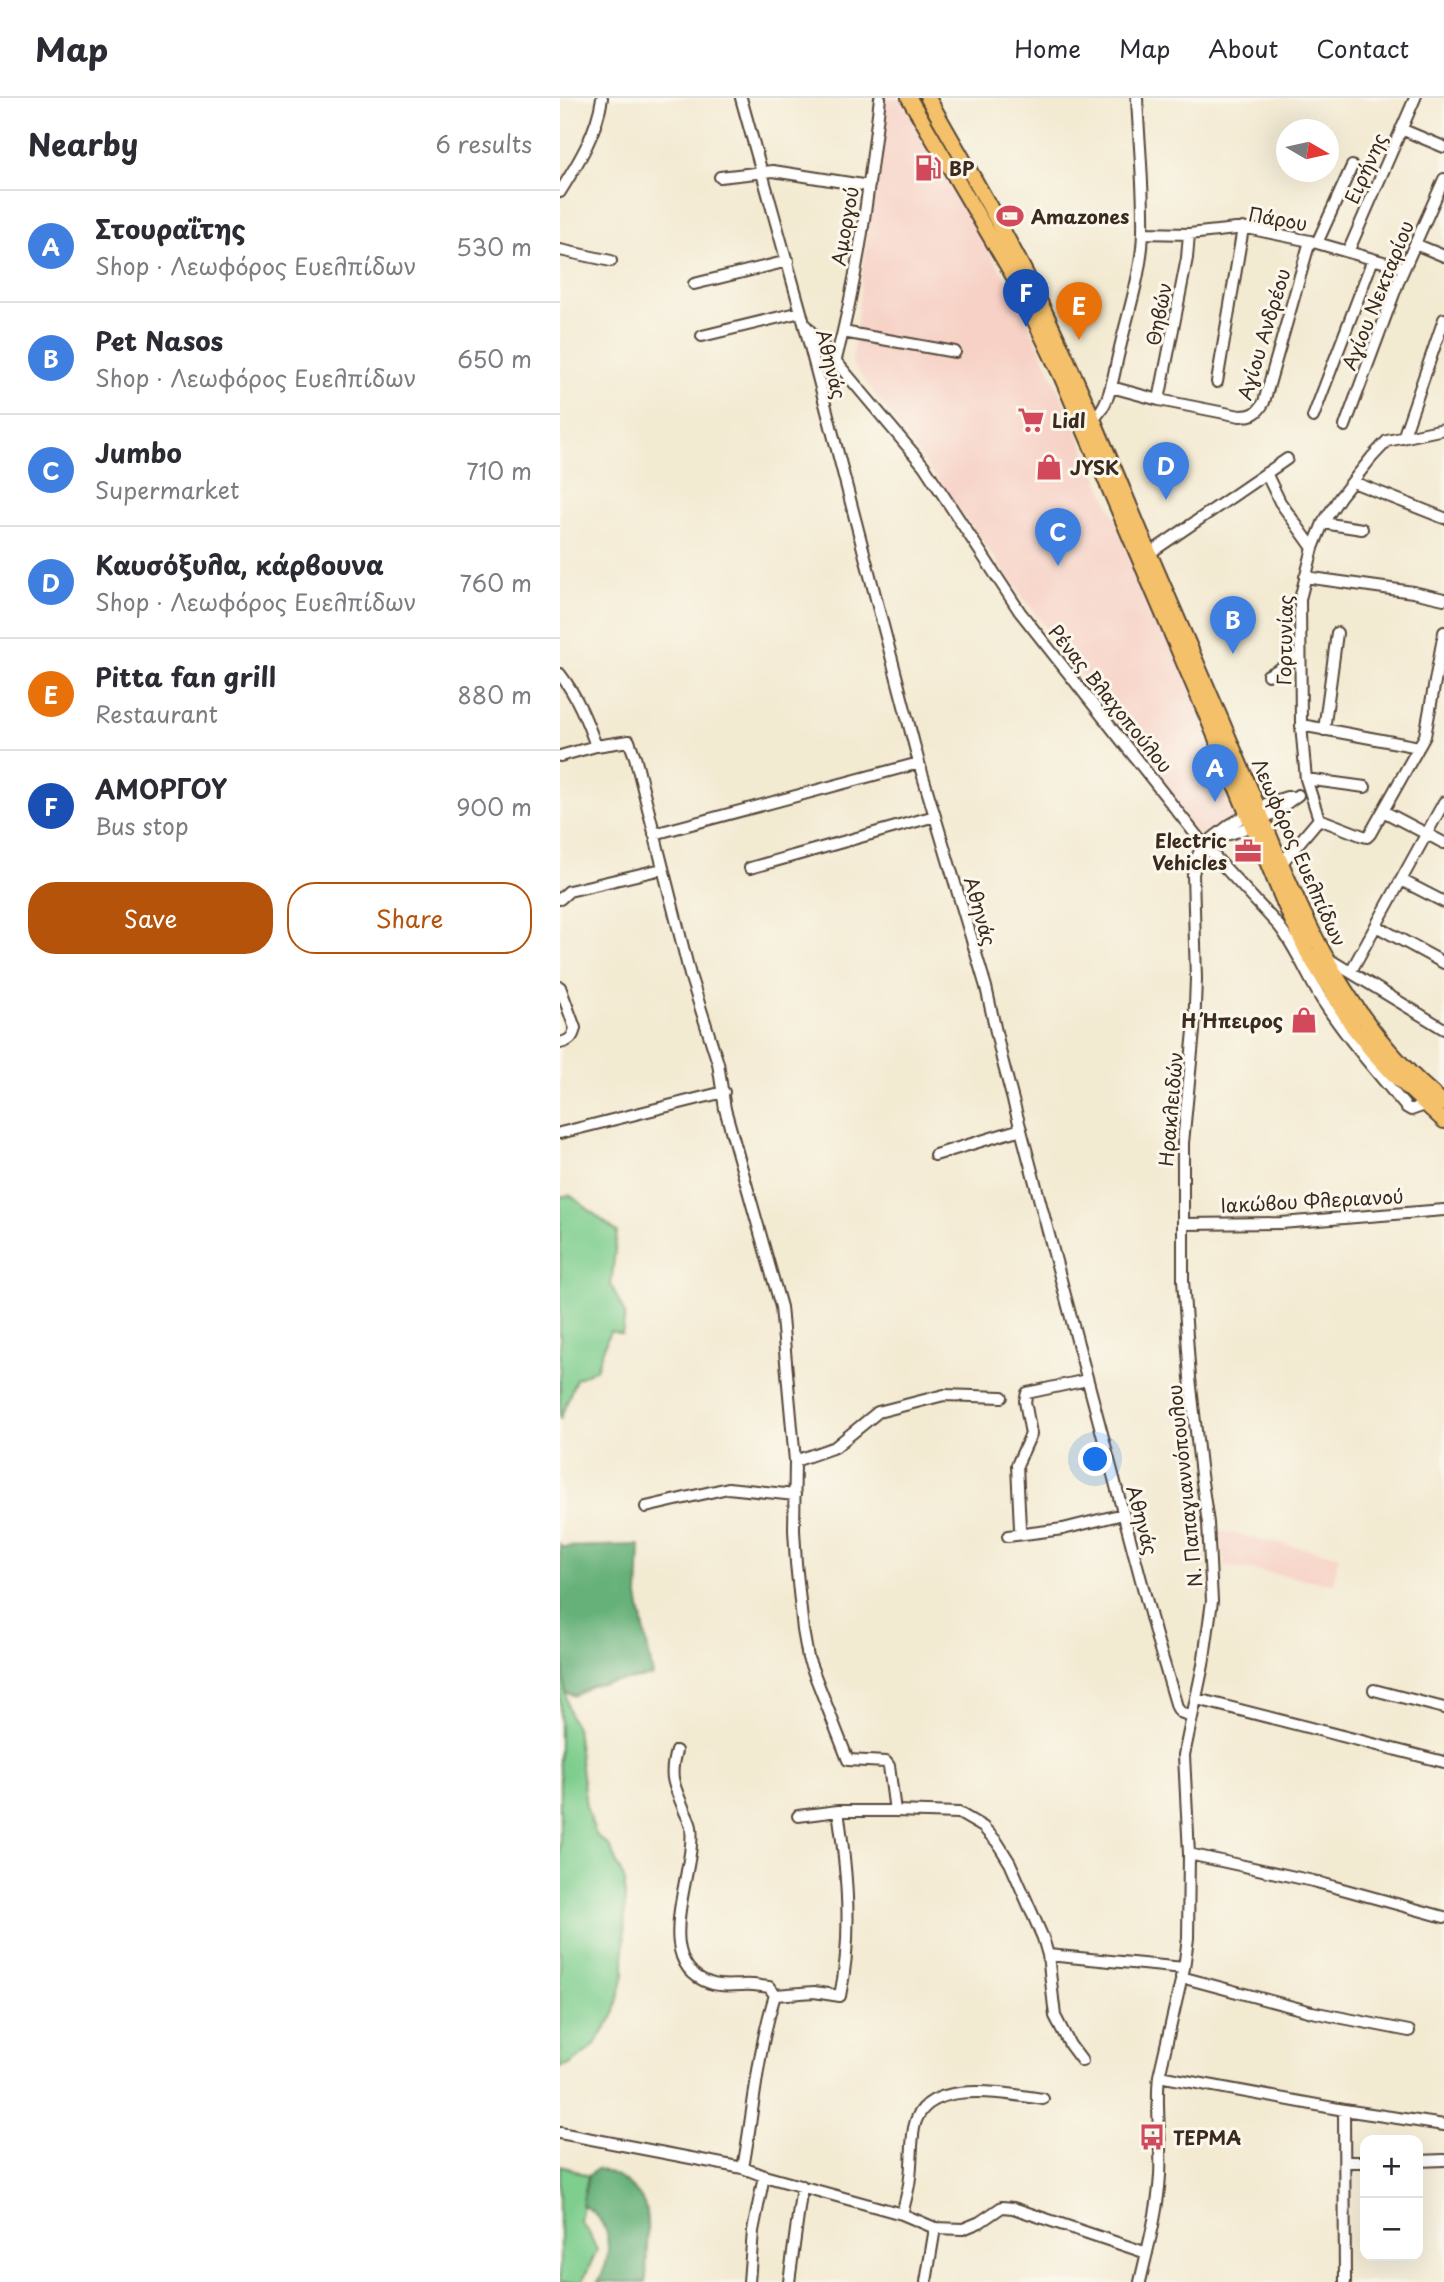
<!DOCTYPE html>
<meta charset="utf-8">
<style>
:root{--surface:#fff;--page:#f7f7f7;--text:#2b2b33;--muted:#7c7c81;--line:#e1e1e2;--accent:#b45309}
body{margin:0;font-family:"Playpen Sans",sans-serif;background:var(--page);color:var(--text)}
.controls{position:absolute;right:21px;bottom:21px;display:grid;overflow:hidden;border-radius:14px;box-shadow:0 7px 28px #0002}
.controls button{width:63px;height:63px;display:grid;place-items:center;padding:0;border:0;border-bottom:2px solid var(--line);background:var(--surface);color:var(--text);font:35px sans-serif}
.compass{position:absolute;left:716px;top:21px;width:63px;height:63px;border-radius:50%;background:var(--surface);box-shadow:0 7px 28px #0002;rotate:99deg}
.you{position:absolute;left:536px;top:1362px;width:24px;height:24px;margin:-18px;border:5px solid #fff;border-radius:50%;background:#1a73e8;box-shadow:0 0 0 10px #1a73e833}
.badge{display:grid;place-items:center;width:46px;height:46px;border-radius:50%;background:var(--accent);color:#fff;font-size:23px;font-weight:700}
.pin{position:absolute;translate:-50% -58px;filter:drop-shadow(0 2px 4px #0008)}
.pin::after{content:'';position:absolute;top:37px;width:24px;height:21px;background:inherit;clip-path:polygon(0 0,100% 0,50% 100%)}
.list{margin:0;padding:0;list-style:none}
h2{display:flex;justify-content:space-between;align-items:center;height:91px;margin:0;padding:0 28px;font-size:30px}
h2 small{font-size:23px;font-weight:400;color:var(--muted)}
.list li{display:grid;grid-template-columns:46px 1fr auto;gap:21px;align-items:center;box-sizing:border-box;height:112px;padding:0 28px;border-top:2px solid var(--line)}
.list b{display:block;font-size:26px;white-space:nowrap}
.list p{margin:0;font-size:23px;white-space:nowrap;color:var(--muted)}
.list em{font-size:23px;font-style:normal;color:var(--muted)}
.actions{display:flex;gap:14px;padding:21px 28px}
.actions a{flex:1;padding:16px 0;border:2px solid var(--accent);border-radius:28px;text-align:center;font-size:24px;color:var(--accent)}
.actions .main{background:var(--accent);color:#fff}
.map{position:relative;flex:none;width:884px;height:2184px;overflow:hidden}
header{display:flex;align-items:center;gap:42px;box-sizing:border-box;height:98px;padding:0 35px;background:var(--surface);border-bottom:2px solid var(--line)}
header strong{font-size:33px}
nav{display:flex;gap:38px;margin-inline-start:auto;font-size:24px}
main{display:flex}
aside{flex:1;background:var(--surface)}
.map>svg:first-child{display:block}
.built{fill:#f7d1c6}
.green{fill:#7ece8e;stroke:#5c7c56;stroke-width:2}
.forest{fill:#66b179;stroke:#506e4c;stroke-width:2}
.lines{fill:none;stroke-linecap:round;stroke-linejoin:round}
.minor-casing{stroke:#574739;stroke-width:14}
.major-casing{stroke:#574739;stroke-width:18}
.minor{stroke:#fff;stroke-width:10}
.major{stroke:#f4c16a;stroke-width:14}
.labels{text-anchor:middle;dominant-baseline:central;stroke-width:6;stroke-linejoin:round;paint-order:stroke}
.poi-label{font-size:19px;font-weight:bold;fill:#3b2a1e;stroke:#fbf7ec;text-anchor:start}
.street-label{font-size:19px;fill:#3b2a1e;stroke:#fbf7ec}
</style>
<header>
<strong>Map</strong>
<nav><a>Home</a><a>Map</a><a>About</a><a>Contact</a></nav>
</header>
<main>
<aside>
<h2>Nearby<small>6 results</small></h2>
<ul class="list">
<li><span class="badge" style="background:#3f7fe0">A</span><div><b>Στουραΐτης</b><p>Shop · Λεωφόρος Ευελπίδων</p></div><em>530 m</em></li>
<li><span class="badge" style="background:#3f7fe0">B</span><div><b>Pet Nasos</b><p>Shop · Λεωφόρος Ευελπίδων</p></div><em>650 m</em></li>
<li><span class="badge" style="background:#3f7fe0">C</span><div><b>Jumbo</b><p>Supermarket</p></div><em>710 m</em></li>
<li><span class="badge" style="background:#3f7fe0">D</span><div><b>Καυσόξυλα, κάρβουνα</b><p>Shop · Λεωφόρος Ευελπίδων</p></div><em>760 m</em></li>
<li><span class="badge" style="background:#e8710a">E</span><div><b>Pitta fan grill</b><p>Restaurant</p></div><em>880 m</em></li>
<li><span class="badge" style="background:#1a4fb4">F</span><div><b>ΑΜΟΡΓΟΥ</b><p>Bus stop</p></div><em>900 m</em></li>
</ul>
<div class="actions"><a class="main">Save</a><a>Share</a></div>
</aside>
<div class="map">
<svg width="884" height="2184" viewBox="0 0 884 2184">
<rect width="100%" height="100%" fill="#fbf7ec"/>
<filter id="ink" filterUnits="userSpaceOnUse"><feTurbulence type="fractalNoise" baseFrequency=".0143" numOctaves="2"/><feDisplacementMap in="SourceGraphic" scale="14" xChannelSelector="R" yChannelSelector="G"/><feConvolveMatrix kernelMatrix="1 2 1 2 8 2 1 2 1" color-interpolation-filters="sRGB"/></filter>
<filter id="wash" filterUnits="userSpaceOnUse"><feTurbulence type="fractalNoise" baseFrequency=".00686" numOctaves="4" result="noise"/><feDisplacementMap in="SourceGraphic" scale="28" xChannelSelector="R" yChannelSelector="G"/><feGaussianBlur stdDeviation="1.57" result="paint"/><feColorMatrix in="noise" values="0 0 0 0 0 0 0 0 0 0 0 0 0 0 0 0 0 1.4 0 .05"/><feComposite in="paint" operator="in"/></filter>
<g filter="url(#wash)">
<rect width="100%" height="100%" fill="#f3ead2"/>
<path class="built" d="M 322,0 L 340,0 L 460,205 L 686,714 L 644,747 L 292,265 Z
M 658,1433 L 778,1457 L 774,1486 L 665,1468 Z"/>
<path class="green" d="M 10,1097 L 57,1134 L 51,1187 L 65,1216 L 62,1236 L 50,1233 L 36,1271 L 16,1281 L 0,1322 L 0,1099 Z
M 0,1529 L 3,1540 L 5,1594 L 10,1618 L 16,1630 L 26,1708 L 36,1737 L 50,1749 L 65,1784 L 64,1876 L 54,1918 L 34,1948 L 11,1966 L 0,1969 Z
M 0,2067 L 28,2078 L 20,2124 L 29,2135 L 37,2152 L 22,2184 L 0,2184 Z"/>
<path class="forest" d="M 0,1446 L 2,1449 L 80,1447 L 78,1499 L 93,1578 L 31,1588 L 15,1598 L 5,1594 L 3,1540 L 0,1529 Z
M 37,2071 C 54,2074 77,2090 84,2106 C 90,2120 86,2167 86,2184 L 38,2184 C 54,2157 52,2122 22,2107 L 28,2078 Z"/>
</g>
<g filter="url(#ink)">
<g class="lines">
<g class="minor-casing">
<path id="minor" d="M 181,0 L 241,214 L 359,665 L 426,889 L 442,961 L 596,1538 L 617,1609 L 620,1614 L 632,1618
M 841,31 L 884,49
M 160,79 L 213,73 L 309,88
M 0,94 C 18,65 37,35 42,0
M 583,135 L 629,136 L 676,131 L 692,131 L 750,143 L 844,170
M 757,145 L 792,68
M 855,146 L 884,158
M 0,152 L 51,163
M 788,154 L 855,0
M 134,186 L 228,163
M 246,228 L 364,368 L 460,514 L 644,747 L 719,828 C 737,851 747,878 762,902 C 787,940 817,975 846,1009 L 851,1012 L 865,1007
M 283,234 L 395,254
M 142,238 L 241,214
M 276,261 C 299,176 309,87 320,0
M 657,284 L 683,130
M 551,289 L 599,302 L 680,318 C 693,318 698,315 704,304 L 750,143
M 599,302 L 627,160 L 629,136
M 753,319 L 813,161
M 532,322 C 551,307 553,277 559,254 C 568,214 582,175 583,134 C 584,89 579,44 577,0
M 785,328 L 839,182 L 884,81
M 843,340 L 884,221
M 706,375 L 720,404 L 753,450
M 793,384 L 884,420
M 763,425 L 802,431
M 590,455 L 727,361
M 745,479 L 853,494 L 884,501
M 0,576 C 17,598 27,623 36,648 L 69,643 L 75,659 L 130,877 L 158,965 L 165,1011 L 221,1209 L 235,1363 L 234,1432 L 236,1465 L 243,1532 L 248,1560 L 288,1662 L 326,1664 L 329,1668 L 335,1713 L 278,1713 L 238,1718
M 708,577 C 720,572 728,564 740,559
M 741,627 L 859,649
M 764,632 L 777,535
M 0,658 L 36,648
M 746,681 L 805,689
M 823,713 L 884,745
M 759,721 L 803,738 L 807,739 L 810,736 L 865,638 L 884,534
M 94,736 L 359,665
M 657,739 C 690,733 712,716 738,697
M 721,766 L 759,721 L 746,681 L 741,627 L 740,501 L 753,450 L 763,425 L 780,399 L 812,359 L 827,343 L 884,331
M 190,770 L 375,718
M 841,782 L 884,804
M 0,801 L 9,793 L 102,771
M 816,828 L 884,865
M 767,860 L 884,931
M 791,873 L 884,704
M 0,889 L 15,930 C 13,940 9,943 0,945
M 0,1035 L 164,994
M 375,1057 L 461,1031
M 623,1126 L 721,1125 L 884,1112
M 235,1363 L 275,1349 L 318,1314 L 384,1297 L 442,1299
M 86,1409 L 168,1390 L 235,1397
M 460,1430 L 457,1367 L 471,1336 L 465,1303 L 467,1295 L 527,1282
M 448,1438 L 503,1431 L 563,1416
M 814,1592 L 884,1610
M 637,1601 L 884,1664
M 116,1653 C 108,1681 115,1688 125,1714 C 127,1718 130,1724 131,1729 C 137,1773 88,1864 150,1885 C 161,1889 171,1887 182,1887 C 191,1886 200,1888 209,1889 L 215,1897 C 197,1955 194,2010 183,2070
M 335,1713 L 399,1715 L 423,1729 L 437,1744 L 450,1765 L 483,1840 L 488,1857 L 495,1918 L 510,1947 L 522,1963
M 629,1756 L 753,1783 L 884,1819
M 488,1857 L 624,1870
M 621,1879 L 752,1914 L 849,1933
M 215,1897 L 254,1894 L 280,1898 C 293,1837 287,1773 278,1713
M 599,1978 L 784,2012 L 884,2027
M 784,2012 L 785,2184
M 0,2035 L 183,2070 L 204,2078 L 342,2116 L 375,2130 L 403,2131 L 420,2124 L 442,2109 L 453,2110 L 587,2155
M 858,2063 L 884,2062
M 785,2064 L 805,2064
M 342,2116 C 345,2104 349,2091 350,2079 C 352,2063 351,2046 354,2030 C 363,1978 447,1996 483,2001
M 189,2184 L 193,2133 L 204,2078
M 229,2184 L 242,2088
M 366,2184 L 375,2130
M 580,2184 C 588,2149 598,2113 600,2077 C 602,2044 595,2011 599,1978 L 624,1870 L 628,1840 L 629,1756 L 624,1657 L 643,1567 L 652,1503 L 648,1425 L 641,1377 L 630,1280 L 623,1182 L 623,1045 L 634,933 L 636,881 L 633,776 L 638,757 L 644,747 L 671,726 L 708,705 L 727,699 L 735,699"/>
</g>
<g class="major-casing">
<path id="major" d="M 349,0 L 455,181 L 502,280 L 648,621 L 725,807 L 747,854 L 793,929 L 811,952 L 834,977 L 884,1023
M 368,0 C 405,66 445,132 478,200 C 519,284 554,371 590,457 C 624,535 658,614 691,693 C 739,809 783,925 884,1005"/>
</g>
<use href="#minor" class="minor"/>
<use href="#major" class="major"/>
</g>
</g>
<defs>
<g id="fuel-bare" transform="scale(2.1)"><path d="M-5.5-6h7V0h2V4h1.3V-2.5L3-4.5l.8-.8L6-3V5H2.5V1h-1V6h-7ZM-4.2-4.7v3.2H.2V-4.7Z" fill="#d1495b" stroke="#fbf7ec" stroke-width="2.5" paint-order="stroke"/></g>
<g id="stadium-bare" transform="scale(2.1)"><path d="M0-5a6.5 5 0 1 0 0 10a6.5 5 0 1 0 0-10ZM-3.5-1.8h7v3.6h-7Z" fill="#d1495b" stroke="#fbf7ec" stroke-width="2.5" paint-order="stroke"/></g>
<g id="supermarket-bare" transform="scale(2.1)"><path d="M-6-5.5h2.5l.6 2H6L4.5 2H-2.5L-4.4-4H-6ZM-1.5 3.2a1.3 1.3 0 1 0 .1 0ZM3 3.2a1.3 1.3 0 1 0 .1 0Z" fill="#d1495b" stroke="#fbf7ec" stroke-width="2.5" paint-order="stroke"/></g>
<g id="shop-bare" transform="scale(2.1)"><path d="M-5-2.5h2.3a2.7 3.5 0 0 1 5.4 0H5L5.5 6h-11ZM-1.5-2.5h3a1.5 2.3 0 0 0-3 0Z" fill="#d1495b" stroke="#fbf7ec" stroke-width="2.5" paint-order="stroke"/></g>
<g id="office-bare" transform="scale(2.1)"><path d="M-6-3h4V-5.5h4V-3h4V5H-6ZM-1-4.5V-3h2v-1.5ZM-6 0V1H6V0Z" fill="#d1495b" stroke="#fbf7ec" stroke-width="2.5" paint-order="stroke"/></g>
<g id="bus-bare" transform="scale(2.1)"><path d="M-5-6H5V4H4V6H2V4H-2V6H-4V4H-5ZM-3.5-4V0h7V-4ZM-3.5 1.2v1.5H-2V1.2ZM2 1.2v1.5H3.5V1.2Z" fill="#d1495b" stroke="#fbf7ec" stroke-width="2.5" paint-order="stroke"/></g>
</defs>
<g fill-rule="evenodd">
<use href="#fuel-bare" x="368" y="70"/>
<use href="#stadium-bare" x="450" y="118"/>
<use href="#supermarket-bare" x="471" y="322"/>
<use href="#shop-bare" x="489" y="369"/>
<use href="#office-bare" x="688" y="753"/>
<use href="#shop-bare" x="744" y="922"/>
<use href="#bus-bare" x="592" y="2039"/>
</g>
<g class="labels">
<g class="poi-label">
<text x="389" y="70">BP</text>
<text x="471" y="118">Amazones</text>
<text x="492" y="322">Lidl</text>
<text x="510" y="369">JYSK</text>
<text x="667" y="742" text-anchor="end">Electric<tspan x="667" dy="22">Vehicles</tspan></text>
<text x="723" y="922" text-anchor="end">Η Ήπειρος</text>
<text x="613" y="2039">ΤΕΡΜΑ</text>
</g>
<g class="street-label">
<text transform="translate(805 70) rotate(-66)">Ειρήνης</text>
<text transform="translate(718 120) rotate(10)">Πάρου</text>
<text transform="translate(284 128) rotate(-80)">Αμοργού</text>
<text transform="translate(817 197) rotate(-68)">Αγίου Νεκταρίου</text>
<text transform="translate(598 216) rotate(-79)">Θηβών</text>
<text transform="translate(703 236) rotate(-73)">Αγίου Ανδρέου</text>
<text transform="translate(272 266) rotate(76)">Αθηνάς</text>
<text transform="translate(724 542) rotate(-89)">Γορτυνίας</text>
<text transform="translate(551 600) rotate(51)">Ρένας Βλαχοπούλου</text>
<text transform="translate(740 754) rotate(66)">Λεωφόρος Ευελπίδων</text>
<text transform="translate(421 813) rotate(74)">Αθηνάς</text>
<text transform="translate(610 1011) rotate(-85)">Ηρακλειδών</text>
<text transform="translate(752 1102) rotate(-3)">Ιακώβου Φλεριανού</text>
<text transform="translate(624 1388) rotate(-96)">Ν. Παπαγιαννόπουλου</text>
<text transform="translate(583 1422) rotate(75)">Αθηνάς</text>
</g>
</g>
</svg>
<div class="controls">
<button>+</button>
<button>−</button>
</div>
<svg class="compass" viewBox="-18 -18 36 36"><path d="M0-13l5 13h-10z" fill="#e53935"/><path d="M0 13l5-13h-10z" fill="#7c7c81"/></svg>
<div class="you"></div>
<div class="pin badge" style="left:655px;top:704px;background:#3f7fe0">A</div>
<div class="pin badge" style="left:673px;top:556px;background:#3f7fe0">B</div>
<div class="pin badge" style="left:498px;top:468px;background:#3f7fe0">C</div>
<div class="pin badge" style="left:606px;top:402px;background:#3f7fe0">D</div>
<div class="pin badge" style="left:519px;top:242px;background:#e8710a">E</div>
<div class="pin badge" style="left:466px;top:229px;background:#1a4fb4">F</div>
</div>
</main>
